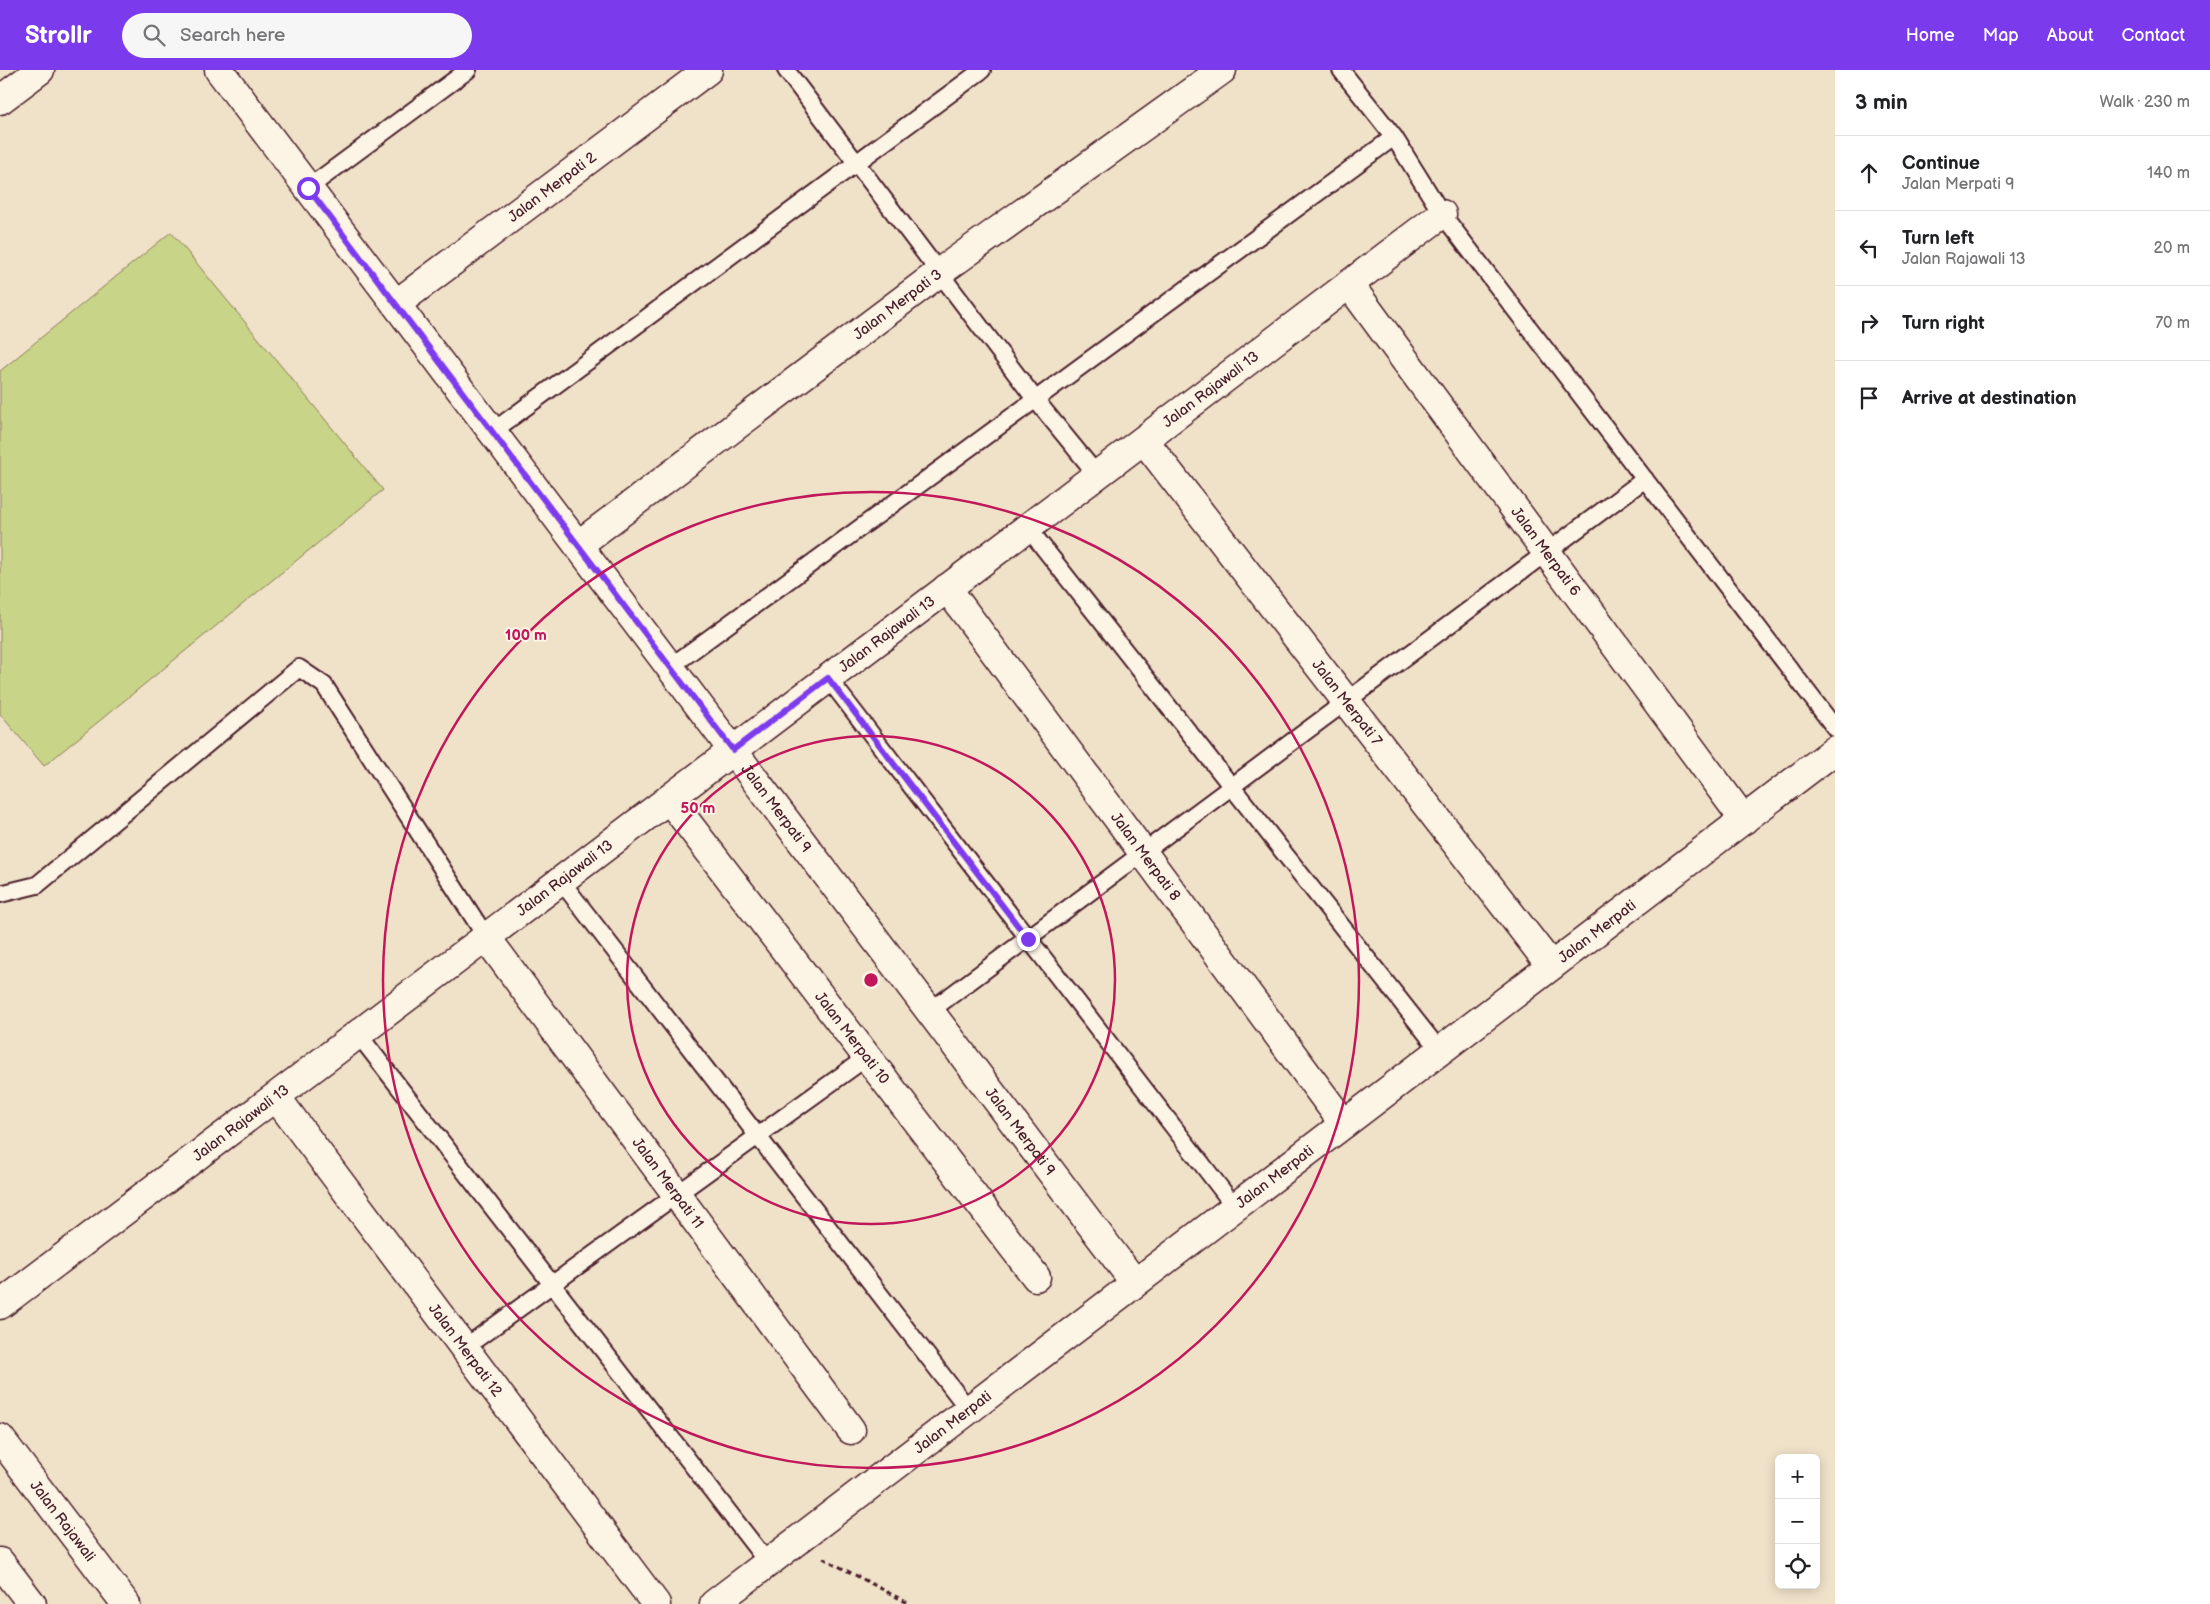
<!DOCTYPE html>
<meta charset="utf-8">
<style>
:root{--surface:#fff;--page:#f6f6f6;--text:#202124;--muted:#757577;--line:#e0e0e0;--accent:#7c3aed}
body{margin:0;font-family:"Balsamiq Sans",sans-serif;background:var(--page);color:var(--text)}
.controls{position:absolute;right:15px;bottom:15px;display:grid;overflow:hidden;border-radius:8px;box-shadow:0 2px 12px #0003}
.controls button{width:45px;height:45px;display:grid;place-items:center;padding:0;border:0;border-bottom:1px solid var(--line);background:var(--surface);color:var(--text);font:25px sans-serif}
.stop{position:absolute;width:15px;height:15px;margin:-11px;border:4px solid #7c3aed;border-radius:50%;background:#fff}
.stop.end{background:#7c3aed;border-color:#fff;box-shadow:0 1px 5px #0008}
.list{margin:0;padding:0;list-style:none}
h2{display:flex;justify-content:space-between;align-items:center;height:65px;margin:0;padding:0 20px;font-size:21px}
h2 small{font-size:16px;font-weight:400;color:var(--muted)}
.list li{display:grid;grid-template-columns:32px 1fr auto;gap:15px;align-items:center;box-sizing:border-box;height:75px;padding:0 20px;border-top:1px solid var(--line)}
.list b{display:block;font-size:19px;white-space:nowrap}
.list p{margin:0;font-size:16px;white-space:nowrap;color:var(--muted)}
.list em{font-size:16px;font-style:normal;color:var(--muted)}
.icon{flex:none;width:28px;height:28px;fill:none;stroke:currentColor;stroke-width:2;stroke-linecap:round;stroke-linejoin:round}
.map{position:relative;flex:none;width:1835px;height:1534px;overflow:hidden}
header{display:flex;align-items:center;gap:30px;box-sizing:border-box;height:70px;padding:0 25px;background:var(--accent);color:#fff}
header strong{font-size:24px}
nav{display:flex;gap:28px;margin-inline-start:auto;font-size:18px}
.search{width:350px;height:45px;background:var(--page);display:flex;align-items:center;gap:12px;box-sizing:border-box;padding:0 18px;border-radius:28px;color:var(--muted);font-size:19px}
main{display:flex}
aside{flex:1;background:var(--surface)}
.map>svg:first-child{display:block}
.green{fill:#c8d487;stroke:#897a59}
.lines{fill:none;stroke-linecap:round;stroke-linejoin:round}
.lane-casing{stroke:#4a1f2b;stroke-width:20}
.street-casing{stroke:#4a1f2b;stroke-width:31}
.path{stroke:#4a1f2b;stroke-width:3;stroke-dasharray:5 4;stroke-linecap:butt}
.lane{stroke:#fcf5e5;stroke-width:16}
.street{stroke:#fcf5e5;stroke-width:28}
.route{stroke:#7c3aed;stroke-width:6}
.ring{fill:none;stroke:#c2185b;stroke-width:2.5}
.labels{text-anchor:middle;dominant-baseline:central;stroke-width:4;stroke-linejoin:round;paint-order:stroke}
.street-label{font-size:15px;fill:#4a1f2b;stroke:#fcf5e5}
.centre{fill:#c2185b;stroke:#fcf5e5;stroke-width:2.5}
.ring-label{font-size:15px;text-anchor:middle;font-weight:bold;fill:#c2185b;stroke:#fcf5e5;stroke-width:4;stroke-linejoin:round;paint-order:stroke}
</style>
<header>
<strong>Strollr</strong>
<div class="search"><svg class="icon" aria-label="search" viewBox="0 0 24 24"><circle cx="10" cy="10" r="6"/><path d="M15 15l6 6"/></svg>Search here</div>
<nav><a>Home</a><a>Map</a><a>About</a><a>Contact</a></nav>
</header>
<main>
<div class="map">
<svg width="1835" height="1534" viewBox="0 0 1835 1534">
<rect width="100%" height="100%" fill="#f0e2c9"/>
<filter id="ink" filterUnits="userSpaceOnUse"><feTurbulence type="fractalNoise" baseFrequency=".02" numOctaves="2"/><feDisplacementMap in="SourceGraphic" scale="10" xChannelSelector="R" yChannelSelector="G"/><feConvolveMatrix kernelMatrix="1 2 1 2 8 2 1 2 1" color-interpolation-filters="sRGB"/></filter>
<g filter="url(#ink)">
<path class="green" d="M 171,162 L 383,420 L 44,696 L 0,644 L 0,301 Z"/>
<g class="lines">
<g class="lane-casing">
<path id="lane" d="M 786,0 L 1035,329 L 1097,405
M 1341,0 L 1394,67 L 1442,144 L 1835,658
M 308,118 L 468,0
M 492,362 L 982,0
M 1028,458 L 1440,981
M 670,597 L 1394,67
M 828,608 L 1235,1137
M 561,811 L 969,1340
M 0,824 L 37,815 L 299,598 L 324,615 L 486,867
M 930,941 L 1645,409
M 358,964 L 768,1493
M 464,1278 L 867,987"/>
</g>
<g class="street-casing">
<g id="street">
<path id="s1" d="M 219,0 L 1135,1213"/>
<path d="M 0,30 L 40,0"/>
<path id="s2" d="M 1349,214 L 1744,750"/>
<path id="s3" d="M 396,234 L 708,0"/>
<path id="s4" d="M 1144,370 L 1551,896"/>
<path id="s5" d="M 578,475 L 940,202 L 1222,0"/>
<path id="s6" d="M 947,518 L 1344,1054"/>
<path id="s7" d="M 669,729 L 1036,1207"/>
<path id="s8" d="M 486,867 L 851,1360"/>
<path id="s9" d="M 276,1027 L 656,1534"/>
<path id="s10" d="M 0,1235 L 1442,144"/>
<path id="s11" d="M 0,1368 L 126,1534"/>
<path d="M 0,1492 L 32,1534"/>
<path id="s12" d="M 714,1534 L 1835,680"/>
</g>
</g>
<path class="path" d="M 823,1488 L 910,1534"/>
<use href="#lane" class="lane"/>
<use href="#street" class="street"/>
</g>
</g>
<g class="lines" filter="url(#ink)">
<path class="route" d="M 308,118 L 733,680 L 828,608 L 1028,869"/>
</g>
<g class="ring">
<circle cx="871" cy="910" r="244"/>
<circle cx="871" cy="910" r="488"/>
</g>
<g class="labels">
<g class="street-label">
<text stroke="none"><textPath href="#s3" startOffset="195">Jalan Merpati 2</textPath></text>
<text stroke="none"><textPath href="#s5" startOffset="400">Jalan Merpati 3</textPath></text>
<text stroke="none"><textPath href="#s10" startOffset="1518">Jalan Rajawali 13</textPath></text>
<text stroke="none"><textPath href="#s2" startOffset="332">Jalan Merpati 6</textPath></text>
<text stroke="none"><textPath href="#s10" startOffset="1112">Jalan Rajawali 13</textPath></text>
<text stroke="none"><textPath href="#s4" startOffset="332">Jalan Merpati 7</textPath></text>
<text stroke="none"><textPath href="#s1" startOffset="925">Jalan Merpati 9</textPath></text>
<text stroke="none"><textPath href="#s6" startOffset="334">Jalan Merpati 8</textPath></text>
<text stroke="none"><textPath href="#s10" startOffset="708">Jalan Rajawali 13</textPath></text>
<text stroke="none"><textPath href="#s12" startOffset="1110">Jalan Merpati</textPath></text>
<text stroke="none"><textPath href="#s7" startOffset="301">Jalan Merpati 10</textPath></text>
<text stroke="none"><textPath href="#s10" startOffset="302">Jalan Rajawali 13</textPath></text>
<text stroke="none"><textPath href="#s1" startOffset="1330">Jalan Merpati 9</textPath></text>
<text stroke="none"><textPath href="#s12" startOffset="705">Jalan Merpati</textPath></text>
<text stroke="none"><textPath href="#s8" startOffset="306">Jalan Merpati 11</textPath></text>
<text stroke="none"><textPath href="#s9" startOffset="316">Jalan Merpati 12</textPath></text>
<text stroke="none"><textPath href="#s12" startOffset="300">Jalan Merpati</textPath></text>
<text stroke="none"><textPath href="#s11" startOffset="104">Jalan Rajawali</textPath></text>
</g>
</g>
<circle cx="871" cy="910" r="8" class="centre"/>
<g class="ring-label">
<text x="526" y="570">100 m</text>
<text x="698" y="743">50 m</text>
</g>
</svg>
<div class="controls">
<button>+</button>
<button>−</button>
<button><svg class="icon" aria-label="locate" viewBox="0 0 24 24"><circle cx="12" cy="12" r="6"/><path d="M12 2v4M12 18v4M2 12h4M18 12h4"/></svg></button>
</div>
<div class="stop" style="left:308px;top:118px"></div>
<div class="stop end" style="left:1028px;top:869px"></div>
</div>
<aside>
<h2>3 min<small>Walk · 230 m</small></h2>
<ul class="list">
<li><svg class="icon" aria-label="ahead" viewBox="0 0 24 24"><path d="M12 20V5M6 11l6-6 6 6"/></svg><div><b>Continue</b><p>Jalan Merpati 9</p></div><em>140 m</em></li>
<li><svg class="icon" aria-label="left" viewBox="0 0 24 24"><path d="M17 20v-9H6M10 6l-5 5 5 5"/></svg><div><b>Turn left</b><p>Jalan Rajawali 13</p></div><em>20 m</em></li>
<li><svg class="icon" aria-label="right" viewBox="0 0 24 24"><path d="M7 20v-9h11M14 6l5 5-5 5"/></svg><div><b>Turn right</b></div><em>70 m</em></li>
<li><svg class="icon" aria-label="arrive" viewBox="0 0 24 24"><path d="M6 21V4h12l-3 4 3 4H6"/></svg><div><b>Arrive at destination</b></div></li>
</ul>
</aside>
</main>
